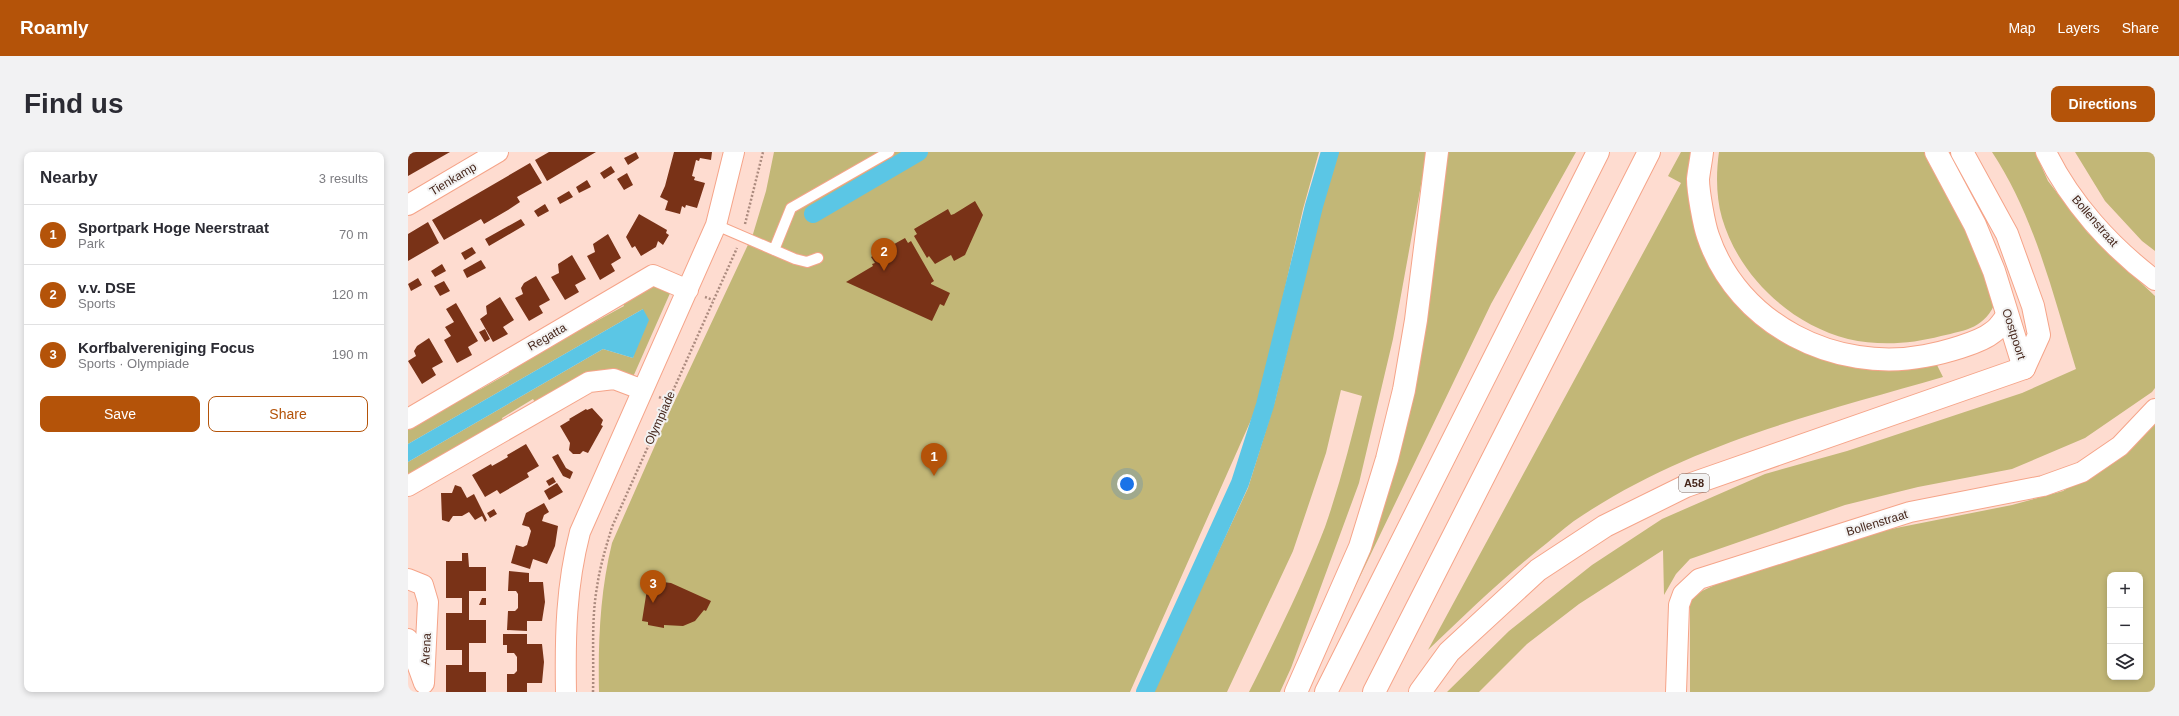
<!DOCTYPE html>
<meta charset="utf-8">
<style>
:root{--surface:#fff;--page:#f2f2f3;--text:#2b2b33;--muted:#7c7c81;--line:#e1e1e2;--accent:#b45309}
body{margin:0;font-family:Arial,sans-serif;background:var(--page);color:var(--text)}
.controls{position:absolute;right:12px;bottom:12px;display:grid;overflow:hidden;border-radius:8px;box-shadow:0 2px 6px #0003}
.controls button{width:36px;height:36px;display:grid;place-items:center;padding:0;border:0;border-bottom:1px solid var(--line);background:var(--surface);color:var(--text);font:20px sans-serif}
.you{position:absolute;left:719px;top:332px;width:14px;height:14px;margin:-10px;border:3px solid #fff;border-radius:50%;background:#1a73e8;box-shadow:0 0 0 6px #1a73e833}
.badge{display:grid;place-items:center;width:26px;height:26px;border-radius:50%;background:var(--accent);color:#fff;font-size:13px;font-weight:700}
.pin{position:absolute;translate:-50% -33px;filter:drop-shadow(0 1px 2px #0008)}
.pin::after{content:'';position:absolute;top:21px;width:14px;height:12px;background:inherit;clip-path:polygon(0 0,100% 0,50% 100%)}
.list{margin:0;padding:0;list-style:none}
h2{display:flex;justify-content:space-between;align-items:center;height:52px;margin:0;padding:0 16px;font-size:17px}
h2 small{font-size:13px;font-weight:400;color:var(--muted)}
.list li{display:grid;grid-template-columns:26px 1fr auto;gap:12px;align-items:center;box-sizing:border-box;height:60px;padding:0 16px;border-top:1px solid var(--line)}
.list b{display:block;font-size:15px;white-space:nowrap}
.list p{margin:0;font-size:13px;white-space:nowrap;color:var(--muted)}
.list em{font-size:13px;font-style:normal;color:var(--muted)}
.actions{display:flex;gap:8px;padding:12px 16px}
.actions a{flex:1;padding:9px 0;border:1px solid var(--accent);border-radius:8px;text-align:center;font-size:14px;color:var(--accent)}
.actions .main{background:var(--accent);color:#fff}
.icon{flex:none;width:22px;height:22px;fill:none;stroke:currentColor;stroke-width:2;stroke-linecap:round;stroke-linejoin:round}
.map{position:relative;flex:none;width:1747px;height:540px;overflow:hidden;border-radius:8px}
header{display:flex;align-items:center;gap:24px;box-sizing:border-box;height:56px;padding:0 20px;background:var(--accent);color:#fff}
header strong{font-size:19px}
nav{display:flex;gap:22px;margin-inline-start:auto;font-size:14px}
.intro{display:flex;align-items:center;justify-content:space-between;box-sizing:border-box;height:96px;padding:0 24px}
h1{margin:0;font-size:28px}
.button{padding:10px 18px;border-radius:8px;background:var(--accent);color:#fff;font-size:14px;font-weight:700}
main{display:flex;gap:24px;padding:0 24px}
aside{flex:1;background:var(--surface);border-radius:8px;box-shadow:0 2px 6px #0003}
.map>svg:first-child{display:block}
.green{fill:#c2b777;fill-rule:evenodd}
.water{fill:#5bc6e5}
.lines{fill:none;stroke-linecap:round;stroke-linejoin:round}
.canal{stroke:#5bc6e5;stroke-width:18}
.building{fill:#793217}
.lane-casing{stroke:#f5a489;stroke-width:12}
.street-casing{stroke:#f5a489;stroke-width:22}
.secondary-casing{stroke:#f5a489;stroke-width:24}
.highway-casing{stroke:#f5a489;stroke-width:24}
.path{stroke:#ac8b7f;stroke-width:2.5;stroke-dasharray:2 2;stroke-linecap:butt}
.lane{stroke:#fff;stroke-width:10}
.street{stroke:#fff;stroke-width:20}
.secondary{stroke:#fff;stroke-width:22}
.highway{stroke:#fff;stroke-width:22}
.labels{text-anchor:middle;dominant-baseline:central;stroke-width:4;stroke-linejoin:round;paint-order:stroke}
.shield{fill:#f2f2f2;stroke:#7a645c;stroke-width:1}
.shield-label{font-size:11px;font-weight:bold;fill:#46271c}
.street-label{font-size:12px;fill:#46271c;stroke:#f2f2f2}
</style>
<header>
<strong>Roamly</strong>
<nav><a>Map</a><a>Layers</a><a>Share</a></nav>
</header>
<div class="intro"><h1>Find us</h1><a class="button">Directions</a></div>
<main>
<aside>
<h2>Nearby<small>3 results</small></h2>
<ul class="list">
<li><span class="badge">1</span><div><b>Sportpark Hoge Neerstraat</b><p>Park</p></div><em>70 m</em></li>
<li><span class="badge">2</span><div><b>v.v. DSE</b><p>Sports</p></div><em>120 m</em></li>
<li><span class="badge">3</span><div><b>Korfbalvereniging Focus</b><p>Sports · Olympiade</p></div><em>190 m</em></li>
</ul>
<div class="actions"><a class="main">Save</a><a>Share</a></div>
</aside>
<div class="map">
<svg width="1747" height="540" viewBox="0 0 1747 540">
<rect width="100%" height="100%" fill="#fedcd0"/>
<path class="green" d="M 366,0 L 911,0 L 895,57 L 851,250 L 722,540 L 191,540 C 190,490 192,440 204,391 L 263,257 L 345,82 L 358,39 Z
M 930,0 L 1019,0 L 985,187 L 951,331 L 883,516 L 872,540 L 841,540 C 868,486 895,432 917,375 C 932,332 943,288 954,244 L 933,238 L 918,301 L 885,399 L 819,540 L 745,540 L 840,336 L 867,249 L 913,58 Z
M 1036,0 L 1168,0 L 1083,152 L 922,487 L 950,413 Z
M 1273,0 L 1286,0 L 1290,72 L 1377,186 L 1528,211 L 1535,225 C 1411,261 1284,291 1175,363 C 1162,371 1151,381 1139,391 C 1097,424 1059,461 1020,498 L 1273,31 L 1260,24 Z
M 1311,0 L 1518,0 L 1559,72 L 1588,149 C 1577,176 1559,178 1533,184 C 1503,192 1471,194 1440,187 C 1382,172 1331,124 1314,66 C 1308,45 1308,21 1311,0 Z
M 1584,0 L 1627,0 L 1640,29 L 1680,81 L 1747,144 L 1747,236 L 1744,240 L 1677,286 L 1604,317 L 1510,335 L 1437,353 L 1282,407 L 1268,422 L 1256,443 L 1255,398 L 1171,452 L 1119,492 L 1071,540 L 1039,540 L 1101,479 L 1184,413 L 1254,367 L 1357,322 L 1439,299 L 1614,241 L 1668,217 C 1645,143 1627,65 1584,0 Z
M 1667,0 L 1747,0 L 1747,99 L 1734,89 L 1697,49 Z
M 241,131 L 263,139 L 225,225 L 129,254 L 125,247 L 94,266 L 96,272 L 0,328 L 0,310 L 195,197 L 225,206 L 235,157 L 0,292 L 0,272 L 67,232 L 71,238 L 101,221 L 99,215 L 181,169 L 183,172 L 216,154 L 213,147 Z
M 1747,265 L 1747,540 L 1282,540 L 1282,450 L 1286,444 L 1296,438 L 1320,427 L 1458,382 L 1604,353 L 1655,339 L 1687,318 ZM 1702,423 L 1732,423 L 1732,525 L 1702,525 Z"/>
<path class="water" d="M 235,157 L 241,168 L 225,206 L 195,197 L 0,310 L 0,292 Z"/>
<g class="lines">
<path class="canal" d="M 405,62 L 511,0
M 737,540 L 832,331 L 857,253 L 906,54 L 922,0"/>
</g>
<path class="building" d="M 0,0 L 42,0 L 0,24 Z
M 141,0 L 188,0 L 139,29 L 127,8 Z
M 228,0 L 231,6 L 220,13 L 216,6 Z
M 266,0 L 304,0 L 303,8 L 292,6 L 291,9 L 288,8 L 284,24 L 287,25 L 286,28 L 297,31 L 289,56 L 278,53 L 277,56 L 274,54 L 272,62 L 257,58 L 260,49 L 252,45 L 257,34 Z
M 122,11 L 134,31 L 109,45 L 112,50 L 100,58 L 76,72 L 73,67 L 36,88 L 24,68 Z
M 203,14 L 207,20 L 196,27 L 192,21 Z
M 219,21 L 225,33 L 216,38 L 209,27 Z
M 179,28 L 183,35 L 171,41 L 168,35 Z
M 161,39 L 165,45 L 152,52 L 149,46 Z
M 567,49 L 575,63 L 557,103 L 546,109 L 543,103 L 527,112 L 521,104 L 519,106 L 506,84 L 509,82 L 506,77 L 540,57 L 543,63 L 546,62 Z
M 137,52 L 141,59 L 130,65 L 126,59 Z
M 231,62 L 259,78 L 258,81 L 261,83 L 255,93 L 250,89 L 248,95 L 233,104 L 227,94 L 224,96 L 218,85 Z
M 113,67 L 117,73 L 81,94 L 77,87 Z
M 20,70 L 31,91 L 0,109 L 0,82 Z
M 200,82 L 213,106 L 203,112 L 207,119 L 192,128 L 179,104 L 187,100 L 185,92 Z
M 497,86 L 500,91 L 503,89 L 526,129 L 523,131 L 523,132 L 542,141 L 536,154 L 532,152 L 524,169 L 438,130 L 465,114 L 464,112 L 467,111 L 463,105 Z
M 64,95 L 68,101 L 57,108 L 53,101 Z
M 164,103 L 178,127 L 167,133 L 171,140 L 157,148 L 143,125 L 151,121 L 150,112 Z
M 73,108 L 78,116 L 59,126 L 55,118 Z
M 34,112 L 38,119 L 27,125 L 23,119 Z
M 128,124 L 142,148 L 131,154 L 135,161 L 121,169 L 107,146 L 115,142 L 113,136 L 116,131 Z
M 10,126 L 14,133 L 3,139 L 0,132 Z
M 36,129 L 42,139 L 32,144 L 26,134 Z
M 92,145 L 106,168 L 95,175 L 100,182 L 85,190 L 72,167 L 79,162 L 78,154 Z
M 48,151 L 70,189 L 60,195 L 64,203 L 49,211 L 36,188 L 43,184 L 37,175 L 46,170 L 38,157 Z
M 77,177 L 82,187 L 77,190 L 71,180 Z
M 21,186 L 35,210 L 24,216 L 28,223 L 14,232 L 0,209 L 8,204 L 6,199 L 9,194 Z
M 184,256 L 195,268 L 193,273 L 195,274 L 180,301 L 175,299 L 172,302 L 165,302 L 161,298 L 162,291 L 152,274 L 162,268 L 161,267 L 178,257 L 179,258 Z
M 118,292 L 131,314 L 119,321 L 121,325 L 92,342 L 89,338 L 77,345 L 64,323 L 83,312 L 84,314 L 93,309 L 100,305 L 99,303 Z
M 150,302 L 158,316 L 165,320 L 162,327 L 155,324 L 144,305 Z
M 145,325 L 148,330 L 141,334 L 138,329 Z
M 149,331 L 155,340 L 141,348 L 136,339 Z
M 47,333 L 53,335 L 59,346 L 66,342 L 79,368 L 77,370 L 74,364 L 67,368 L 61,360 L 54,364 L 45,364 L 41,370 L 34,368 L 33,341 L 44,341 Z
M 136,351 L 141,360 L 136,363 L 134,369 L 150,374 L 147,394 L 139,412 L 125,407 L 122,417 L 103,411 L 108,393 L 115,395 L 119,393 L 123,379 L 121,375 L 114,373 L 118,361 Z
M 86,357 L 89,362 L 82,366 L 79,361 Z
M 54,401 L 60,401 L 61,415 L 78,415 L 78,439 L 61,439 L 61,468 L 78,468 L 78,491 L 61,491 L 61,520 L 78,520 L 78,540 L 38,540 L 38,513 L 54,513 L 54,498 L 38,498 L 38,461 L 54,461 L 54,446 L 38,446 L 38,409 L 54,409 Z
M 101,419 L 121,421 L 121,430 L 135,430 L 137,450 L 134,469 L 119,469 L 119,479 L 99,478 L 100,459 L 107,459 L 110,456 L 110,442 L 108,439 L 100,439 Z
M 247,429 L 263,431 L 303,449 L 298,459 L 296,458 L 287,469 L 275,474 L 256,473 L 256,476 L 240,473 L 240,470 L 234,469 L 240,431 L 246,432 Z
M 74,446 L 78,446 L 78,453 L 71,453 Z
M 95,482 L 119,482 L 119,492 L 134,492 L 136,510 L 134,531 L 119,531 L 119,540 L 99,540 L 99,522 L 106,522 L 109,519 L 109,505 L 106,501 L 99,501 L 99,493 L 95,493 Z"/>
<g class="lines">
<g class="lane-casing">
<path id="lane" d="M 308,73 L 387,107 L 399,110 L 410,106
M 366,98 L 383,56 L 481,0"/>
</g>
<g class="street-casing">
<path id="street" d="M 1638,0 C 1662,50 1703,95 1747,128
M 0,53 L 90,0
M 0,267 L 245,123 L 280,138
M 0,334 L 181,230 L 206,227 L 235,238
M 0,427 L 15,433 L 20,450 L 16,531 L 0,487
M 158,540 C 157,484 158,434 172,380 L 308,73 L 326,0
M 1268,540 L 1271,453 L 1275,442 L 1291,427 L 1502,360 L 1635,334 L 1674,320 L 1712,294 L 1747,257"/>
</g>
<g class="secondary-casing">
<path id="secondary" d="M 1528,0 L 1567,73 L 1586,119 L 1616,216
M 1554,0 L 1599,82 L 1625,154 L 1631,183 L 1616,216"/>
</g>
<g class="highway-casing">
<path id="highway" d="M 1294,0 C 1293,9 1291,18 1290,27 C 1290,39 1296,73 1300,84 C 1330,173 1428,221 1517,204 C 1534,201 1572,191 1585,180 C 1591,176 1595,169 1599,164
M 888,540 L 952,395 L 979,307 L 996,238 L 1008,168 L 1029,0
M 918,540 L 1190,0
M 966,540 L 1241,0
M 1012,540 L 1041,500 L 1130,418 L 1197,374 L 1278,334 L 1616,216"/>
</g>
<path class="path" d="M 337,72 L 355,0
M 297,145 L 305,148
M 251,245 L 260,249
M 185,540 C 186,505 183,469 189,435 C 192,414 198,395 204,375 L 329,96"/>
<use href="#lane" class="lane"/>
<use href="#street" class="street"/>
<use href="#secondary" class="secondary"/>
<use href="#highway" class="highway"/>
</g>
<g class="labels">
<rect class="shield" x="1271" y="322" width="30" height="18" rx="3"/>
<g class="shield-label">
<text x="1286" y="331">A58</text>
</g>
<g class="street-label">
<text transform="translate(45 27) rotate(-31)">Tienkamp</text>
<text transform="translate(1687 69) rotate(49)">Bollenstraat</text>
<text transform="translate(1606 182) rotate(72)">Oostpoort</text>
<text transform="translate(139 185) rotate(-30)">Regatta</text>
<text transform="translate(252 266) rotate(-66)">Olympiade</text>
<text transform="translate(1469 371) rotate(-17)">Bollenstraat</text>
<text transform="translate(18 497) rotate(-87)">Arena</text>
</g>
</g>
</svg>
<div class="controls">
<button>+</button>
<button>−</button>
<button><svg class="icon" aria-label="layers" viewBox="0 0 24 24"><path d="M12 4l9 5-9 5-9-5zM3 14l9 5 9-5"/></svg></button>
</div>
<div class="you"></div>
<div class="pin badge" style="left:526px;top:324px">1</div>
<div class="pin badge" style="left:476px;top:119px">2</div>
<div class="pin badge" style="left:245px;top:451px">3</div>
</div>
</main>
